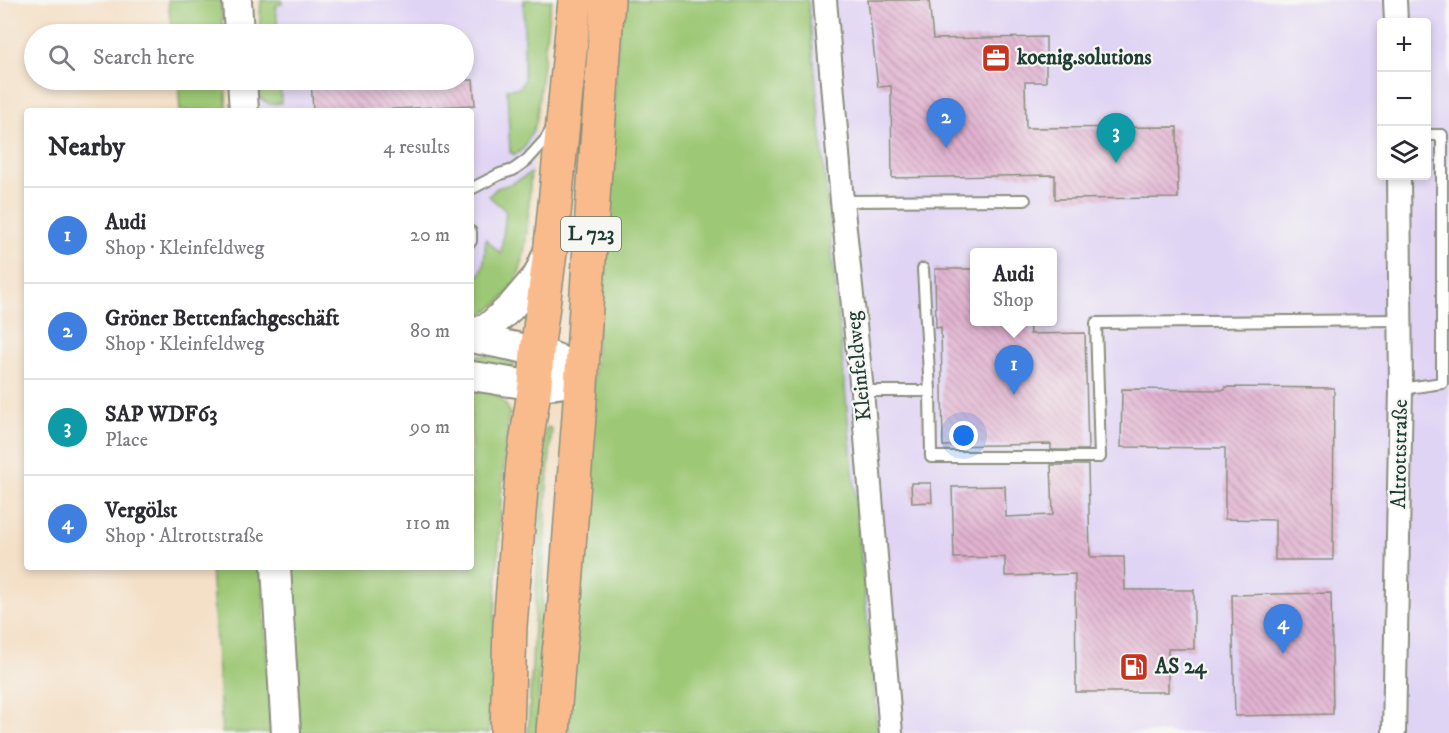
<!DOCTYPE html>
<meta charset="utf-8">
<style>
:root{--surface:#fff;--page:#f7f7f7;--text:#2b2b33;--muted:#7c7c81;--line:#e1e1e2;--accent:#c8321e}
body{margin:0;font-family:"IM FELL DW Pica",serif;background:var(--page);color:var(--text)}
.controls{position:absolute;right:18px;top:18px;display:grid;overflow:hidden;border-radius:6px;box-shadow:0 3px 9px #0003}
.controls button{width:54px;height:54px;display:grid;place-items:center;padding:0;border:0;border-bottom:2px solid var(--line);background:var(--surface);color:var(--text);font:30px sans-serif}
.you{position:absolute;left:964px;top:436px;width:21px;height:21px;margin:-15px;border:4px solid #fff;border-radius:50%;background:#1a73e8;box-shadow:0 0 0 9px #1a73e833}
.badge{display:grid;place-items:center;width:39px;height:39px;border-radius:50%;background:var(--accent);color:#fff;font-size:20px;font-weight:700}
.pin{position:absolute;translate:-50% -50px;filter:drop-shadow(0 2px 3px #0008)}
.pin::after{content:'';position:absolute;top:32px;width:21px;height:18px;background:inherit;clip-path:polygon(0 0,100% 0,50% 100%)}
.popup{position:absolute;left:970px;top:248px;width:87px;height:78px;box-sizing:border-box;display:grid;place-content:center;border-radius:6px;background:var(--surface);filter:drop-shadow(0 2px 4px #0005);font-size:20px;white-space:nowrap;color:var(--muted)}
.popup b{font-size:22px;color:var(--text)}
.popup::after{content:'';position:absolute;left:50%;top:100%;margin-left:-12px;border:12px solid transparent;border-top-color:var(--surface)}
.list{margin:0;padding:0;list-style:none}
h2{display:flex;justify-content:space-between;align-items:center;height:78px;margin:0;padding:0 24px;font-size:26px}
h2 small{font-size:20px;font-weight:400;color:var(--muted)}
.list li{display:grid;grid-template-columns:39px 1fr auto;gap:18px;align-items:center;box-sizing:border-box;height:96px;padding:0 24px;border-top:2px solid var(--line)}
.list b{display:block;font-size:22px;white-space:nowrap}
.list p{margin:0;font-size:20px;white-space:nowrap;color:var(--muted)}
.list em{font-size:20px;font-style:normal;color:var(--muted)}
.icon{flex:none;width:33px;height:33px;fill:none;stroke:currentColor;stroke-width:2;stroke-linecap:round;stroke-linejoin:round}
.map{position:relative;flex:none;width:1449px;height:733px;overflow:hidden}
.search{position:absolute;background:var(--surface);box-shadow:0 3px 9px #0003;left:24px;top:24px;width:450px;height:66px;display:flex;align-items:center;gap:15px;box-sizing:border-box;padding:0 21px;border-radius:33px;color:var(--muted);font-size:22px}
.panel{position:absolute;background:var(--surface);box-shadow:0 3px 9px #0003;left:24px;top:108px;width:450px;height:462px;border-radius:6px}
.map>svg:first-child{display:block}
.built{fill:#e0d4f4;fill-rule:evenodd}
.green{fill:#9dc874;stroke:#5e8254;stroke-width:1.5}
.building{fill:url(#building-back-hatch)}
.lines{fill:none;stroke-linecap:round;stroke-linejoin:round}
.service-casing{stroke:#8a8e7e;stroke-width:14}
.minor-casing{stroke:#8a8e7e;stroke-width:26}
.tertiary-casing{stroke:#8a8e7e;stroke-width:32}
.primary-casing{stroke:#8a8e7e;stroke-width:36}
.service{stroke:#fff;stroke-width:10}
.minor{stroke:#fff;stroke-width:22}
.tertiary{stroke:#fff;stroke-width:28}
.primary{stroke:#fabb8c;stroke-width:33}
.labels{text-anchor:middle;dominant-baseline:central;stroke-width:4.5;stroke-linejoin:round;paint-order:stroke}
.shield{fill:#f6f6f2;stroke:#60746d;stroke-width:1.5}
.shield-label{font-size:20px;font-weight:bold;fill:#1f3d34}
.poi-label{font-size:21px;font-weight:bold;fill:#1f3d34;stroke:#f6f6f2;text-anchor:start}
.street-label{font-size:21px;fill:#1f3d34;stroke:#f6f6f2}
</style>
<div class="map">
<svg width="1449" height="733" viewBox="0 0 1449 733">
<defs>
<pattern id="building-back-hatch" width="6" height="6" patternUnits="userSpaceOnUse" patternTransform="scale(1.5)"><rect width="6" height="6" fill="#e2b3d1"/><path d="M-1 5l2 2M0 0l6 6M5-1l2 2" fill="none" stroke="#b793aa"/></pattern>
</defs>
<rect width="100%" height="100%" fill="#f6f6f2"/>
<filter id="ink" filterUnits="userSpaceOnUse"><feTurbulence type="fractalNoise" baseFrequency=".0167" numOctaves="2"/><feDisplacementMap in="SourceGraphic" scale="12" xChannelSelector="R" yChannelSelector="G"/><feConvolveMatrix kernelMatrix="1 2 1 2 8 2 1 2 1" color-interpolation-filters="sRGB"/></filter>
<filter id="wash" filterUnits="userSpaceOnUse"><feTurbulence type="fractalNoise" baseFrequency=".008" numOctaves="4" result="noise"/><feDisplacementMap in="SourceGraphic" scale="24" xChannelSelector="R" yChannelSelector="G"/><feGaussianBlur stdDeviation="1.35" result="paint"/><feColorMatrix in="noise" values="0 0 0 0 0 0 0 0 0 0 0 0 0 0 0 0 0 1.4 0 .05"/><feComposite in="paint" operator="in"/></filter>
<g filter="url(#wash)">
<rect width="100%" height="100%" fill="#f4e0c7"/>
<path class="built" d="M 261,0 L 539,0 L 536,123 L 524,252 L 518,275 L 471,321 L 471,111 L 259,111 L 257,86 L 257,80 L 464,80 L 464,34 L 259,34 Z
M 808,0 L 1449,0 L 1449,733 L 878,733 ZM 1382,22 L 1426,22 L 1426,176 L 1382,176 ZM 975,252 L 1053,252 L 1053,322 L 975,322 Z"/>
<path class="green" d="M 168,0 L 221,0 L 223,34 L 172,34 Z
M 261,0 L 282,0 L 282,4 L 276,5 L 278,34 L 259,34 Z
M 524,0 L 552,0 L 549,13 L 536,123 L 524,148 L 515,155 L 510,152 L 507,89 L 519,88 L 524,81 Z
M 621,0 L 808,0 L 878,733 L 568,733 Z
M 178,80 L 225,80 L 227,111 L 180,111 Z
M 257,80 L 280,80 L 281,103 L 270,104 L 260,99 L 257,86 Z
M 531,173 C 528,203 529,266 511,289 C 500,304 487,312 471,321 L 471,280 C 487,275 484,253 486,239 L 501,254 L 506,211 L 489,196 L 497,188 L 511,184 Z
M 471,355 C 486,356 501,355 515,363 L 515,366 L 513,367 L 471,363 Z
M 471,388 C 493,393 500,392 511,414 L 508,417 L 507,434 L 501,501 L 489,733 L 295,733 L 286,567 L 471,567 Z
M 548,427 L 552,429 L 547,488 L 537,733 L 528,733 L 545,430 Z
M 211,567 L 262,567 L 271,733 L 222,733 Z"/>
<g id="blocks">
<path class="building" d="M 868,0 L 929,0 L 933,39 L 1046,37 L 1046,82 L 1025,82 L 1026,128 L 1177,127 L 1178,198 L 1055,199 L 1055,175 L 892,178 L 891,86 L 878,87 Z
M 311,80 L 473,80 L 475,105 L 353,111 L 313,111 Z
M 935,269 L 975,269 L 975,321 L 1029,321 L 1030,334 L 1085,333 L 1088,450 L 1051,450 L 1051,444 L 943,446 L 941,327 L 936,328 Z
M 1225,387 L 1334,388 L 1333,560 L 1275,560 L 1275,520 L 1225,519 L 1225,448 L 1121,447 L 1122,389 L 1225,390 Z
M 1051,465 L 1088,465 L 1090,557 L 1124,557 L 1125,590 L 1194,590 L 1194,649 L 1168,649 L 1168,692 L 1076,692 L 1075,574 L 1005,576 L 1005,557 L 954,558 L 952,487 L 1005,486 L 1006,517 L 1053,515 Z
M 911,483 L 931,483 L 932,502 L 912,503 Z
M 1331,593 L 1333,714 L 1235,716 L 1232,595 Z"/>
</g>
</g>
<g filter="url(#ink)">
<use href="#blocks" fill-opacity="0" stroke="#8a8e7e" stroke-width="1.5"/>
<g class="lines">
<g class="service-casing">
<path id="service" d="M 471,189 L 500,174 L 513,170 L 527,160 L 546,139 L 551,130
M 842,201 L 1025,200
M 471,232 L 471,241
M 923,269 L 930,391
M 1401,389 L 1442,383 L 1442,135 L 1426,135
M 862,391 L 930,391 L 931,457 L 1100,457 L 1096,323 L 1401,320"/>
</g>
<g class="minor-casing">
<path id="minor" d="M 825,0 L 842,201 L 862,391 L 891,733
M 1395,0 L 1396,22
M 1394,733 L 1401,389 L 1399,176"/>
</g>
<g class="tertiary-casing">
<path id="tertiary" d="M 237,0 L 239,34
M 242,80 L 244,111
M 471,335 L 490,326 L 511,307 L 538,275 L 548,252
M 471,338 L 537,351 L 556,358 L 581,374
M 471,376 C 508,380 546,394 581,377
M 276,567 L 286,733"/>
</g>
<g class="primary-casing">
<path id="primary" d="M 507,733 L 510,626 L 523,463 L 535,385 L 537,351 L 551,245 L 575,0
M 553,733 L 559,653 L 564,612 L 579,416 L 594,183 L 608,0"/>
</g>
<use href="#service" class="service"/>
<use href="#minor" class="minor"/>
<use href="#tertiary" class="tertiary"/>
<use href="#primary" class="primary"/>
</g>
</g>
<defs>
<g id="office-square" transform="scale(1.5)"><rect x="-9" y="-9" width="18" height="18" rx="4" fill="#c8321e" stroke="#f6f6f2"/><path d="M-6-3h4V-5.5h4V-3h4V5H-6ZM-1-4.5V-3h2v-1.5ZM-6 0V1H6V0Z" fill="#fff"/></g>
<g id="fuel-square" transform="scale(1.5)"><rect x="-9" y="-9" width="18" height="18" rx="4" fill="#c8321e" stroke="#f6f6f2"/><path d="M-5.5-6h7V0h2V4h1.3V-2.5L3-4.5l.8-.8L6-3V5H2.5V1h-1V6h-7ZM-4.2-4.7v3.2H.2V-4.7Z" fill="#fff"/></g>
</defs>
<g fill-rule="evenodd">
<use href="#office-square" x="996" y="58"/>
<use href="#fuel-square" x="1134" y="667"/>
</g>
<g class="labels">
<rect class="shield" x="561" y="217" width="60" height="34" rx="4.5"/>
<g class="shield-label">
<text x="591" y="234">L 723</text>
</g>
<g class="poi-label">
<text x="1017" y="58">koenig.solutions</text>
<text x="1155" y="667">AS 24</text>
</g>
<g class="street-label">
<text transform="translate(859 366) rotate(-96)">Kleinfeldweg</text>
<text transform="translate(1400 454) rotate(-89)">Altrottstraße</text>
</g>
</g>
</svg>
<div class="controls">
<button>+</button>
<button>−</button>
<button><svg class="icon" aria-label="layers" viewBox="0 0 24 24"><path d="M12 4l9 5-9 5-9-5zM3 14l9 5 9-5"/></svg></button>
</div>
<div class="you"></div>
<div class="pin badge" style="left:1014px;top:395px;background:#3f7fe0">1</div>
<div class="popup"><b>Audi</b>Shop</div>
<div class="pin badge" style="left:946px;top:148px;background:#3f7fe0">2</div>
<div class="pin badge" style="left:1116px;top:163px;background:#0f9aa8">3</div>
<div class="pin badge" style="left:1283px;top:654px;background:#3f7fe0">4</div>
<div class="search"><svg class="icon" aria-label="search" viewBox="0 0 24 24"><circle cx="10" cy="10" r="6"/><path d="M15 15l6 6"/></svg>Search here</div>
<section class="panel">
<h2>Nearby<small>4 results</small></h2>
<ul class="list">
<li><span class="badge" style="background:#3f7fe0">1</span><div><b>Audi</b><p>Shop · Kleinfeldweg</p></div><em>20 m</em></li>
<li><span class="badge" style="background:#3f7fe0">2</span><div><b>Gröner Bettenfachgeschäft</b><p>Shop · Kleinfeldweg</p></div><em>80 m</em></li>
<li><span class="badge" style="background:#0f9aa8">3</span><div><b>SAP WDF63</b><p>Place</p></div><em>90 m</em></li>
<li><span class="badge" style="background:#3f7fe0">4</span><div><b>Vergölst</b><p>Shop · Altrottstraße</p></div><em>110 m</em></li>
</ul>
</section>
</div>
